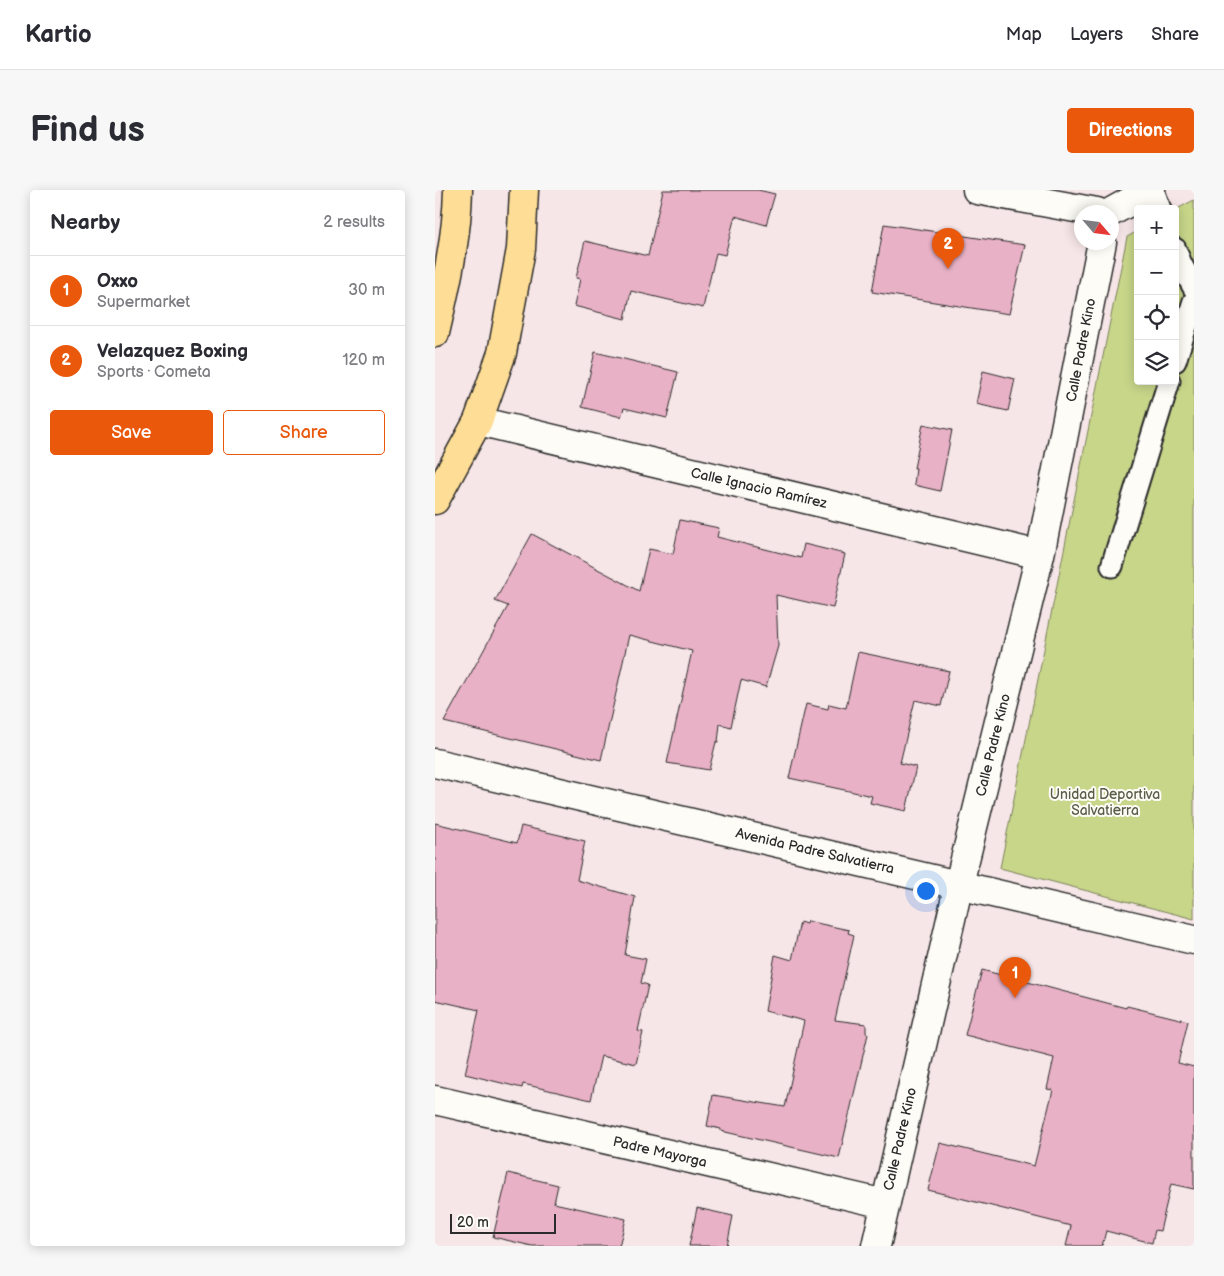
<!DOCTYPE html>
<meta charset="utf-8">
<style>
:root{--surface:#fff;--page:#f7f7f7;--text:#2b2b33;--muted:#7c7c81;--line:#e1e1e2;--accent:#ea580c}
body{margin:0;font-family:"Balsamiq Sans",sans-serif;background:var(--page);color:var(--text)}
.controls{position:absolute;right:15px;top:15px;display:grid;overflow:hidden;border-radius:5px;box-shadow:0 2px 12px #0003}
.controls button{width:45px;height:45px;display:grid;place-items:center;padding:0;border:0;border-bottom:1px solid var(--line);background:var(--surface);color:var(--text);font:25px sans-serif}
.compass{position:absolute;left:639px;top:15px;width:45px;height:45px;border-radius:50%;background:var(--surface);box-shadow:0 2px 12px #0003;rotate:118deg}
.scale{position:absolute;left:15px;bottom:12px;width:106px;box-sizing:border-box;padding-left:5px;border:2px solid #2b2b2b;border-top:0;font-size:14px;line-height:18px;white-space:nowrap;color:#2b2b2b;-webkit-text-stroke:4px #fdfcf7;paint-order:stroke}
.you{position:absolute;left:490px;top:700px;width:18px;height:18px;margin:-12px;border:4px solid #fff;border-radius:50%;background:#1a73e8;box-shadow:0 0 0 8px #1a73e833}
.badge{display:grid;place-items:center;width:32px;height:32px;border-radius:50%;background:var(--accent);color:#fff;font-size:16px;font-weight:700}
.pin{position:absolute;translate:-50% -41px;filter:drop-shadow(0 1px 2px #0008)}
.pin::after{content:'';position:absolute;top:26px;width:18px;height:15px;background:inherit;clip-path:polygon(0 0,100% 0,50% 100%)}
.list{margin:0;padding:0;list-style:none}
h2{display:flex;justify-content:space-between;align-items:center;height:65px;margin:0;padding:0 20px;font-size:21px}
h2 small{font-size:16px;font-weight:400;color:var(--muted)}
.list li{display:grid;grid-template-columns:32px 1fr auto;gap:15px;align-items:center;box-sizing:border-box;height:70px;padding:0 20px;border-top:1px solid var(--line)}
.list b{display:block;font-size:19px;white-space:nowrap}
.list p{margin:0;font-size:16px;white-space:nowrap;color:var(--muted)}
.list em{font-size:16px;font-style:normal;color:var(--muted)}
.actions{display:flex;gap:10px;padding:15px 20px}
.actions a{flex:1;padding:11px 0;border:1px solid var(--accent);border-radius:5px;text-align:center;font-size:18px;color:var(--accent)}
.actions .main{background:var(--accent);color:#fff}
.icon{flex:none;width:28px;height:28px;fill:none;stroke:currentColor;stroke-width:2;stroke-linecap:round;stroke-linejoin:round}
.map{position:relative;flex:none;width:759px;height:1056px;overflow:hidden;border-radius:5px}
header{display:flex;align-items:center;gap:30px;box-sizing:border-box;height:70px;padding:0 25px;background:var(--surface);border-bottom:1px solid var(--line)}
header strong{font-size:24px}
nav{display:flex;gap:28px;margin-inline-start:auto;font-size:18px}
.intro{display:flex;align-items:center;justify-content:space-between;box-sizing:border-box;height:120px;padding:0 30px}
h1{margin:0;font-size:35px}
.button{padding:12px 22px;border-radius:5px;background:var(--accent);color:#fff;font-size:18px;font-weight:700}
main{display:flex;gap:30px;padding:0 30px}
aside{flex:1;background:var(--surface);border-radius:5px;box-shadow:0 2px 12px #0003}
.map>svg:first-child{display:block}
.green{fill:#c8d68a;stroke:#7a805a}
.building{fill:#e9b1c6;stroke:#2b2b2b}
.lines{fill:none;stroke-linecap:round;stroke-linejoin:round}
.service-casing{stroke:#2b2b2b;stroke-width:25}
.minor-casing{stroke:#2b2b2b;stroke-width:31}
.secondary-casing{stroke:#2b2b2b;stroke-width:31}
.primary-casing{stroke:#2b2b2b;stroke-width:31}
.service{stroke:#fdfcf7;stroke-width:21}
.minor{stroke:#fdfcf7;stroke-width:28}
.secondary{stroke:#fdfcf7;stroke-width:28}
.primary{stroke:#fedd96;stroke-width:28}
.labels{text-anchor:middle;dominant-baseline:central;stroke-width:4;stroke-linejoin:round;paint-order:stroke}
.street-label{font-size:14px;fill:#2b2b2b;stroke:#fdfcf7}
.park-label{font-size:14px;fill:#5a5e48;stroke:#fdfcf7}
</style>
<header>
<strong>Kartio</strong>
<nav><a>Map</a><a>Layers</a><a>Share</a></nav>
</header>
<div class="intro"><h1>Find us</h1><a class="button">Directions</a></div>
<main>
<aside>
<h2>Nearby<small>2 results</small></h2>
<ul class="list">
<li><span class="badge">1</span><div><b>Oxxo</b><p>Supermarket</p></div><em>30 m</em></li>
<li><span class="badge">2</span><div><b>Velazquez Boxing</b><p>Sports · Cometa</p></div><em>120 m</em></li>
</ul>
<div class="actions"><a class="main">Save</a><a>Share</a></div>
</aside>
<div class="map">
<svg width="759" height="1056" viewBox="0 0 759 1056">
<rect width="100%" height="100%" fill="#f7e6e8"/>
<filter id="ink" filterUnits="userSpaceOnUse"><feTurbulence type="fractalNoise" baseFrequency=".02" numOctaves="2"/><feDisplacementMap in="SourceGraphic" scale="10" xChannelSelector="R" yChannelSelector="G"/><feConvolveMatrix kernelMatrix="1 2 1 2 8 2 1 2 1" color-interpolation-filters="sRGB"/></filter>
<g filter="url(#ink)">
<path class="green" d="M 759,10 L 759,729 L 565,678 L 692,47 L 703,41 L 703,191 L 740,191 L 740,20 Z"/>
<path class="building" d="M 228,0 L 323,0 L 340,4 L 331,35 L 300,26 L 290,65 L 281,63 L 268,118 L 196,101 L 190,129 L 139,116 L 145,89 L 141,88 L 150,51 L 213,66 Z
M 449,34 L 590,55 L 574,124 L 437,102 Z
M 160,162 L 243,182 L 232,228 L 189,218 L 186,227 L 147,217 Z
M 548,181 L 580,189 L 573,221 L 541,214 Z
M 488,234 L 517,240 L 505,301 L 479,295 L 481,278 L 479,278 Z
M 245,330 L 284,338 L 282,347 L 366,368 L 369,354 L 410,364 L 398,418 L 341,405 L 343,456 L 331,497 L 306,490 L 296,537 L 285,534 L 283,552 L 281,552 L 274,580 L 232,573 L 257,461 L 194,445 L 166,570 L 9,532 L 73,416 L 60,411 L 97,344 L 204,401 L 214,359 L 238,364 Z
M 423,462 L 514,481 L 506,516 L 480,510 L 465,573 L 481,577 L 471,621 L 435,613 L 437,606 L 354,588 L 371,514 L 393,519 L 394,514 L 411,518 Z
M 0,633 L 82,653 L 86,636 L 150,651 L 142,690 L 200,707 L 190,765 L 211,769 L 206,793 L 213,795 L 203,841 L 208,842 L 201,874 L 166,866 L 156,910 L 88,894 L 87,898 L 30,884 L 44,820 L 0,810 Z
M 372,731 L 414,740 L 413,743 L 419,745 L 400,830 L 431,834 L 431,843 L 433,844 L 404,968 L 286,941 L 286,939 L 272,936 L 278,905 L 350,917 L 369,831 L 330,821 L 340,765 L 357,770 L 365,732 L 371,734 Z
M 547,780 L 691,818 L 692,816 L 753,831 L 743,873 L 759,877 L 759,999 L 736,994 L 725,1041 L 720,1040 L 717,1053 L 671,1041 L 667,1056 L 631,1056 L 636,1036 L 493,1000 L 505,953 L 599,976 L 618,900 L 612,899 L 619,868 L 530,845 Z
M 73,983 L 123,995 L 119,1013 L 191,1029 L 184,1056 L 97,1056 L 58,1047 Z
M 262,1018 L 298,1026 L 292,1056 L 254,1056 Z"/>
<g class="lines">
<g class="service-casing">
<path id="service" d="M 718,0 L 725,19
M 740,59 L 746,74 L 759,98
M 740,171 L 759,111
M 677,376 L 734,191"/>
</g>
<g class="minor-casing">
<path id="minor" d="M 542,0 L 662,22
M 676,22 L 716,0
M 43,231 L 605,365
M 0,910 L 450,1014
M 441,1056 L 524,694 L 605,365 L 667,52"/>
</g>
<g class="secondary-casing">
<path id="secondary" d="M 0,573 L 759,750"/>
</g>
<g class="primary-casing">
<path id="primary" d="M 0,143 C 11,96 22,48 23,0
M 0,310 L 43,231 L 67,163 L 86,59 L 89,0"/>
</g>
<use href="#service" class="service"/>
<use href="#minor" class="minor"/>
<use href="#secondary" class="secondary"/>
<use href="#primary" class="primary"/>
</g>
</g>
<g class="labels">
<g class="street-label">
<text transform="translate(646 160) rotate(-79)">Calle Padre Kino</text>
<text transform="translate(324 298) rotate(13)">Calle Ignacio Ramírez</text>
<text transform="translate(558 555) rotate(-76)">Calle Padre Kino</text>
<text transform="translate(380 661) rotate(13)">Avenida Padre Salvatierra</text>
<text transform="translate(465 949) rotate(-77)">Calle Padre Kino</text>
<text transform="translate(225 962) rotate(13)">Padre Mayorga</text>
</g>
<g class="park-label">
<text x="670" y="604">Unidad Deportiva<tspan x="670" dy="16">Salvatierra</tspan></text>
</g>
</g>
</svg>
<div class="controls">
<button>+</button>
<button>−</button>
<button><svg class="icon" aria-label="locate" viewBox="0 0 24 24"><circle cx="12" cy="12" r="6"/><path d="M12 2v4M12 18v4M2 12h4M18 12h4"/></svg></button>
<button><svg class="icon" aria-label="layers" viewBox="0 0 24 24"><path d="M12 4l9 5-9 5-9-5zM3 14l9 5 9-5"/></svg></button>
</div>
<svg class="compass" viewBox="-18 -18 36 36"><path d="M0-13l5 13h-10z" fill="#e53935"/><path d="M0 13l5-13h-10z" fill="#7c7c81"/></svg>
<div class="scale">20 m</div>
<div class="you"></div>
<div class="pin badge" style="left:580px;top:808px">1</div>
<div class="pin badge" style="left:513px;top:79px">2</div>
</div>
</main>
